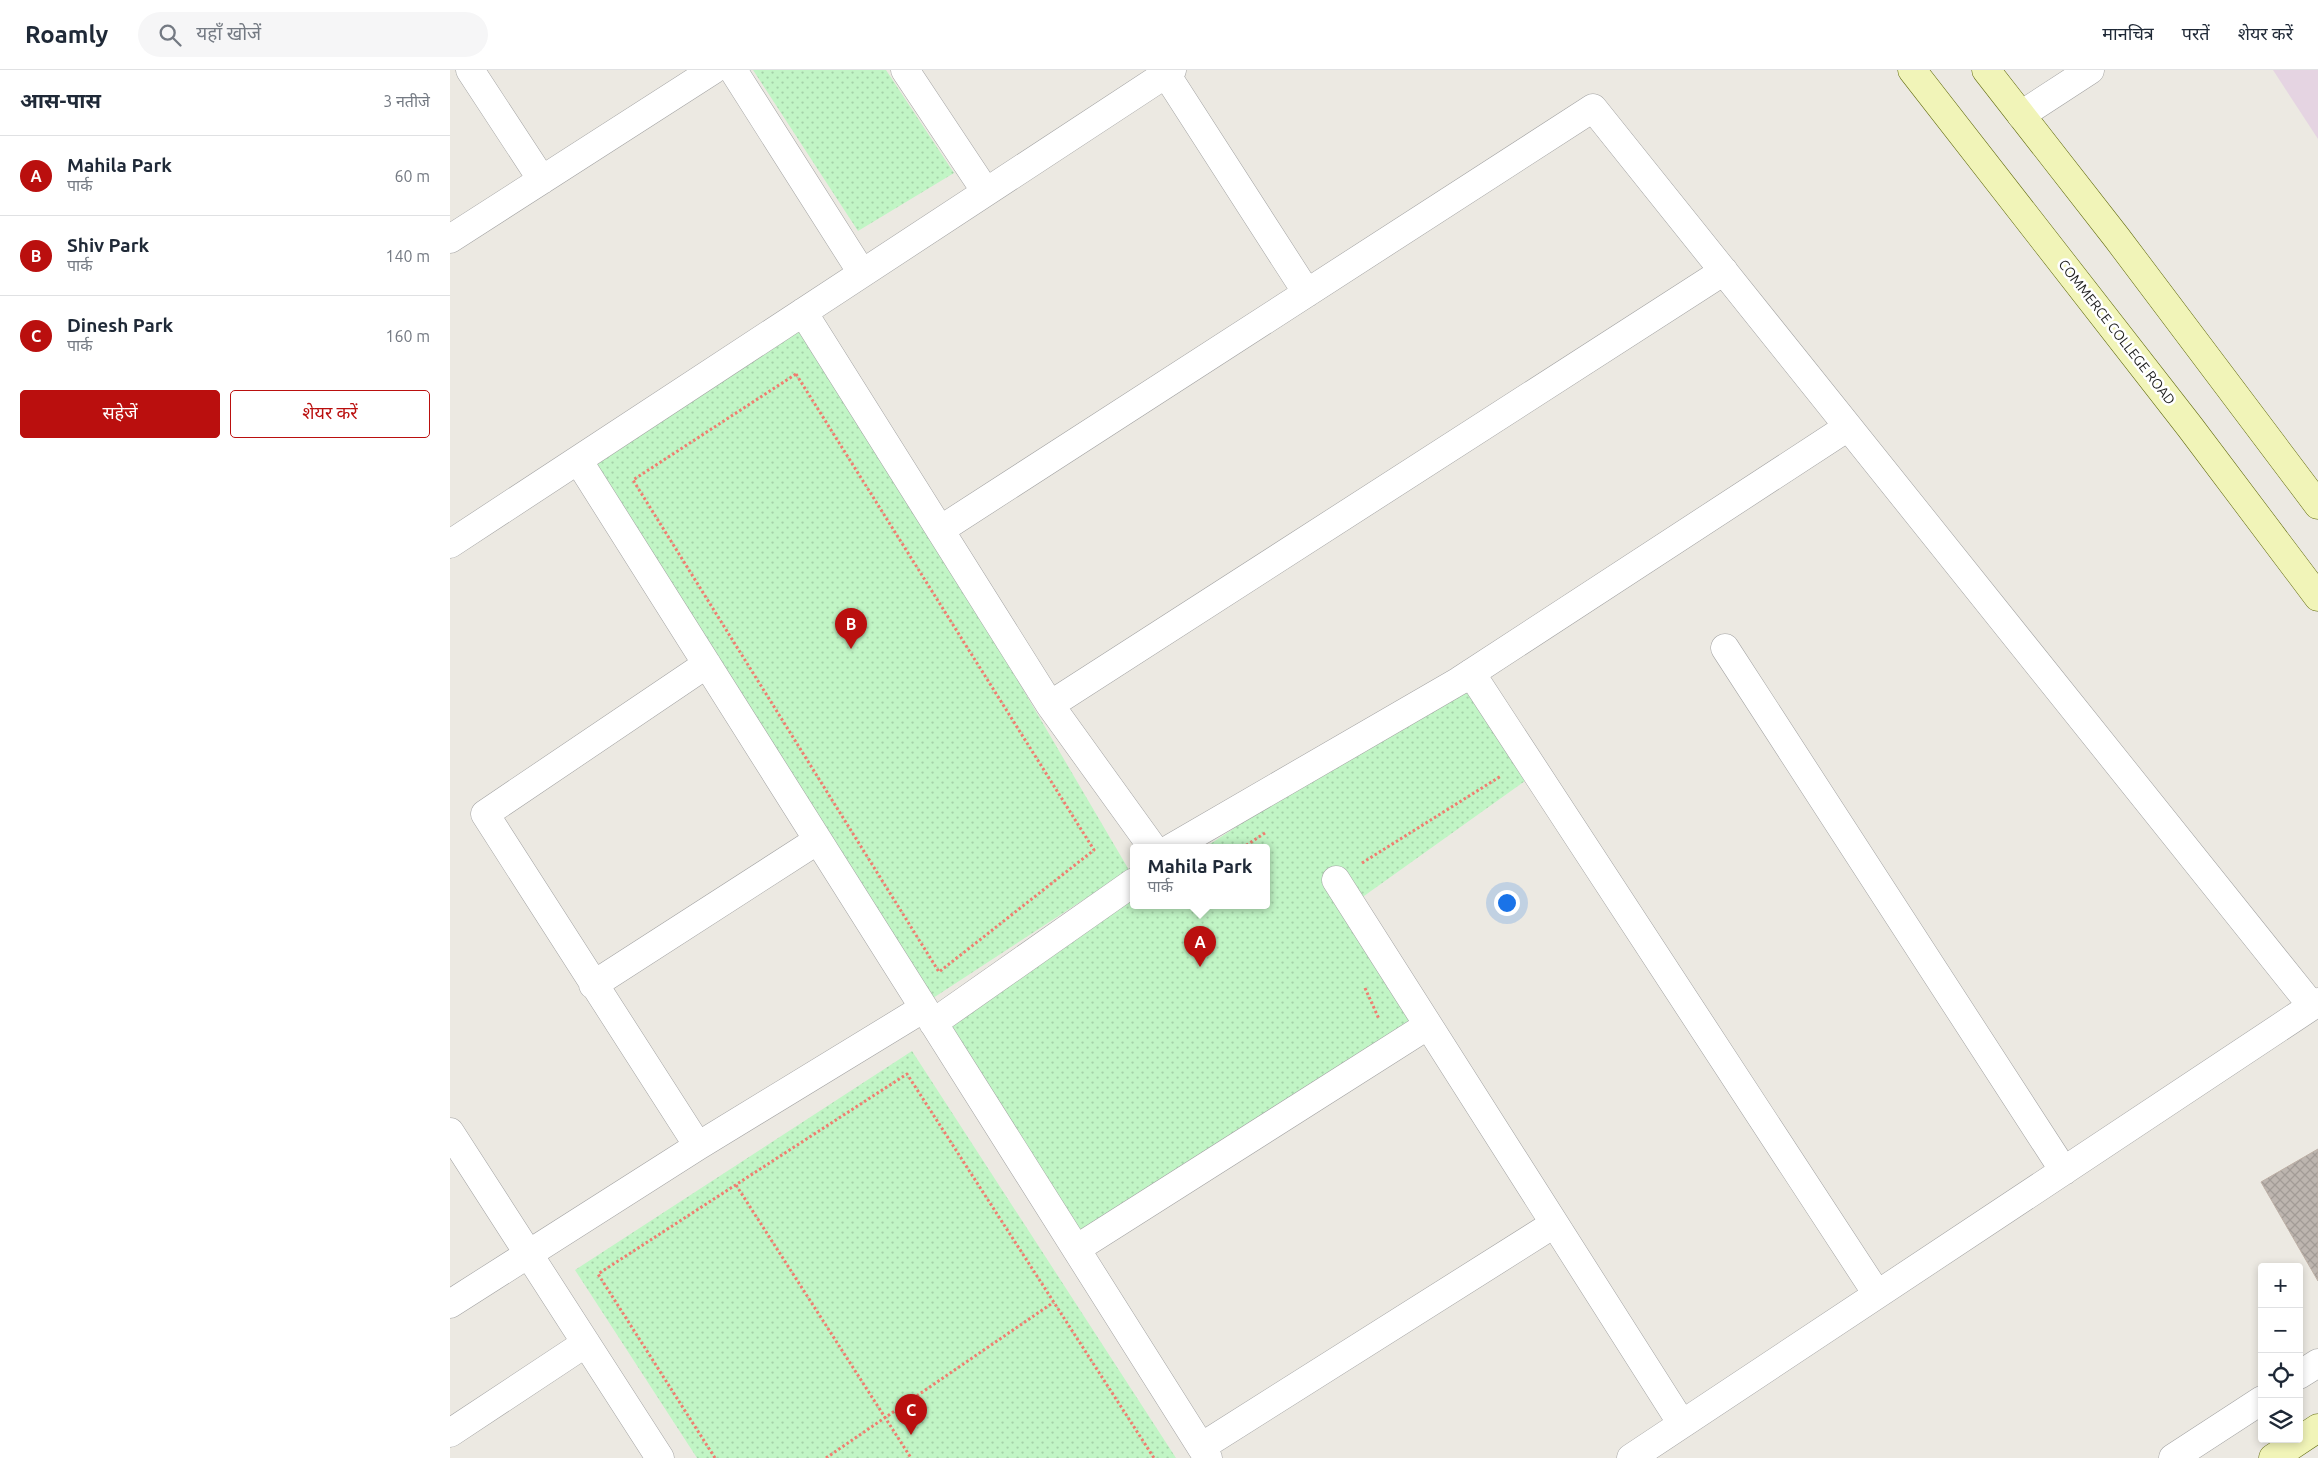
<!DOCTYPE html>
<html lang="hi">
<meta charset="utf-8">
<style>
:root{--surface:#fff;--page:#f6f6f7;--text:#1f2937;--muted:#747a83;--line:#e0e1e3;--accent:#ba0f0e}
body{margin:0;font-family:Ubuntu,"Noto Sans Devanagari",sans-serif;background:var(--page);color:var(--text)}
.controls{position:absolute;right:15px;bottom:15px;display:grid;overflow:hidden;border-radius:5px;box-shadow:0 2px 8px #0003}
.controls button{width:45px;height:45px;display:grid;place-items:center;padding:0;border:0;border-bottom:1px solid var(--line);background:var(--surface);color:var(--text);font:25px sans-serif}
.you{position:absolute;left:1056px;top:832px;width:18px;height:18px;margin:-12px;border:4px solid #fff;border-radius:50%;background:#1a73e8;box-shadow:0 0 0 8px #1a73e833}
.badge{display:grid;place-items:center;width:32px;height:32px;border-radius:50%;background:var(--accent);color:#fff;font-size:16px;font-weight:700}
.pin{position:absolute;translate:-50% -41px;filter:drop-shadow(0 1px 2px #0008)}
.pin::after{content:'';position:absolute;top:26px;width:18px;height:15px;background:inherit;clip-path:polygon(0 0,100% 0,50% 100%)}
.popup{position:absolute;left:680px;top:774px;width:140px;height:65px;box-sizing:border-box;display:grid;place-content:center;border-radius:5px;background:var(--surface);filter:drop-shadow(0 1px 4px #0005);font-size:16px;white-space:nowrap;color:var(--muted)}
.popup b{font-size:19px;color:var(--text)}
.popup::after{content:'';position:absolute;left:50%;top:100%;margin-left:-10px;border:10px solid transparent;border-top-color:var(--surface)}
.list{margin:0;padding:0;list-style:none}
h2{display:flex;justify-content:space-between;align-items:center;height:65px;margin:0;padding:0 20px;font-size:21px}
h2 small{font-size:16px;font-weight:400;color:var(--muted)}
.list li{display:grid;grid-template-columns:32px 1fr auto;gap:15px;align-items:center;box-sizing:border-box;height:80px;padding:0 20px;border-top:1px solid var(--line)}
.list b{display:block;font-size:19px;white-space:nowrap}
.list p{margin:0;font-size:16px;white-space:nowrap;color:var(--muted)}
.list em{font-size:16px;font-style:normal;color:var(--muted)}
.actions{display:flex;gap:10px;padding:15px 20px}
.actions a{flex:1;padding:11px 0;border:1px solid var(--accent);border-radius:5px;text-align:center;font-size:18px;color:var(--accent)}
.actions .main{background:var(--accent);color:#fff}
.icon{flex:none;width:28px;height:28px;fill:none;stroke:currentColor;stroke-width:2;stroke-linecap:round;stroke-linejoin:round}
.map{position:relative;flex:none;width:1868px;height:1388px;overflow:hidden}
header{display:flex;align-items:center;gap:30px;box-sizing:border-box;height:70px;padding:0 25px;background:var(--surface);border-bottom:1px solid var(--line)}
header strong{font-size:24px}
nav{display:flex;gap:28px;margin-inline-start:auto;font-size:18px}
.search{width:350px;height:45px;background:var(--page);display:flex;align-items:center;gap:12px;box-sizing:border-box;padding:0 18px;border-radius:28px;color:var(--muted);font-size:19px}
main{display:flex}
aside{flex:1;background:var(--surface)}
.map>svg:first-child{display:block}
.industrial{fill:#e5d4e2}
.park{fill:url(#park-dots)}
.building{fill:url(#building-cross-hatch);stroke:#bdb0a6}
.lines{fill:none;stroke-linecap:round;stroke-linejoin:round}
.street-casing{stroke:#a3a3a3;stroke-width:29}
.secondary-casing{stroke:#5f690c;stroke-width:29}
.path{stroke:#ef7e70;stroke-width:3;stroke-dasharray:2.5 2.5;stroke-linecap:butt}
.street{stroke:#fff;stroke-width:28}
.secondary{stroke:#f1f4b8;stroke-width:28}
.labels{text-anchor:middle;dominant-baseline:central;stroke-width:5;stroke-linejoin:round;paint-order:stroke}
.street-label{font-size:14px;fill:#1c1c1c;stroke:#fff}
</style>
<header>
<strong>Roamly</strong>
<div class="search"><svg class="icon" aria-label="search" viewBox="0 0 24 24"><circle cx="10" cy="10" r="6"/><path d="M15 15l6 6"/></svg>यहाँ खोजें</div>
<nav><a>मानचित्र</a><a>परतें</a><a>शेयर करें</a></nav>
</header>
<main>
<aside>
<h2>आस-पास<small>3 नतीजे</small></h2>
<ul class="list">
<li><span class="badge">A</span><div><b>Mahila Park</b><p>पार्क</p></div><em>60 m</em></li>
<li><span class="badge">B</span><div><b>Shiv Park</b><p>पार्क</p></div><em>140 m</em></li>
<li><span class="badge">C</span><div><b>Dinesh Park</b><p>पार्क</p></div><em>160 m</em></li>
</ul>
<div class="actions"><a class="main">सहेजें</a><a>शेयर करें</a></div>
</aside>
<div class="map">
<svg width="1868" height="1388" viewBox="0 0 1868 1388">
<defs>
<pattern id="park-dots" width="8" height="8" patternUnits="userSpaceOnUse" patternTransform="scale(1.25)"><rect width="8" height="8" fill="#c1f5c5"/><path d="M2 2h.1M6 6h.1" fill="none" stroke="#a5d1a9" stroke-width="1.8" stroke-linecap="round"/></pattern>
<pattern id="building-cross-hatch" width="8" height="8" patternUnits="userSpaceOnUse" patternTransform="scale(1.25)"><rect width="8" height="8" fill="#bdb5af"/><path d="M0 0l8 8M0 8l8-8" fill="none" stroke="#a29b96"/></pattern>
</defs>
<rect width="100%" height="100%" fill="#ece9e2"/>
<path class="industrial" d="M 1823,0 L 1868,0 L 1868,69 Z"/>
<path class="park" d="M 303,0 L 436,0 L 504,103 L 408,161 Z
M 353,245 L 679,800 L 477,932 L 131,392 Z
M 1009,611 L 1086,703 L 893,841 L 962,955 L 630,1168 L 488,953 L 684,824 L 684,836 L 816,836 L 816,778 L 754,778 Z
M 462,981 L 726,1388 L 247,1388 L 125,1200 Z"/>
<path class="building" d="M 1868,1079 L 1868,1211 L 1811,1112 Z"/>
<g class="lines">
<g class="street-casing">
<path id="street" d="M 20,0 L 92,110
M 283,0 L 412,203
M 455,0 L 536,122
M 716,4 L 857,223
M 1571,45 L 1640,0
M 0,169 L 263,0
M 353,242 L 600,635 L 703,778
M 128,390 L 758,1388
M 490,460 L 1143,38 L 1862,936
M 0,474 L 722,0
M 1275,578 L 1614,1101
M 1021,603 L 1427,1224
M 600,635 L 1274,201
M 721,778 L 1009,611 L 1398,357
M 886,810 L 1232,1354
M 143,915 L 368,770
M 483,953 L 684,812
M 0,1062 L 210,1388
M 248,1076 L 35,744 L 257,594
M 626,1179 L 977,956
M 0,1234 L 248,1076 L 474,938
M 1849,1305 L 1868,1293
M 0,1363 L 136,1273
M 751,1377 L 1104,1154
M 1181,1388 L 1868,932
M 1723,1388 L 1812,1330"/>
</g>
<g class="secondary-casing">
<path id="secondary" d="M 1462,0 L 1740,357 L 1868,527
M 1536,0 L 1667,168 L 1868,435
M 1823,1388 L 1868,1358"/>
</g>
<path class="path" d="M 346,304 L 644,780 L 489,902 L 183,410 Z
M 792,778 L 815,763
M 912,793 L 1051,706
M 915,918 L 929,949
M 286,1115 L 461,1388
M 265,1388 L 148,1204 L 457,1004 L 704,1388
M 376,1388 L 604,1232"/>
<use href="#street" class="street"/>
<use href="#secondary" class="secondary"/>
</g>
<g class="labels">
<g class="street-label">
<text transform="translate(1667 262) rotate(52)">COMMERCE COLLEGE ROAD</text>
</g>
</g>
</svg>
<div class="controls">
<button>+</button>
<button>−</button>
<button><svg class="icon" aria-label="locate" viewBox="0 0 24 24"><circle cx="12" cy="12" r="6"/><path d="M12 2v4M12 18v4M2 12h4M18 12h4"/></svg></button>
<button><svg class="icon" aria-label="layers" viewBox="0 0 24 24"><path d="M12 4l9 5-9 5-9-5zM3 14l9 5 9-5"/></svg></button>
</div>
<div class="you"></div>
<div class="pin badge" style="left:750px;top:897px">A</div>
<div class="popup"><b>Mahila Park</b>पार्क</div>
<div class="pin badge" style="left:401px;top:579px">B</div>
<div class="pin badge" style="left:461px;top:1365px">C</div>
</div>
</main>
